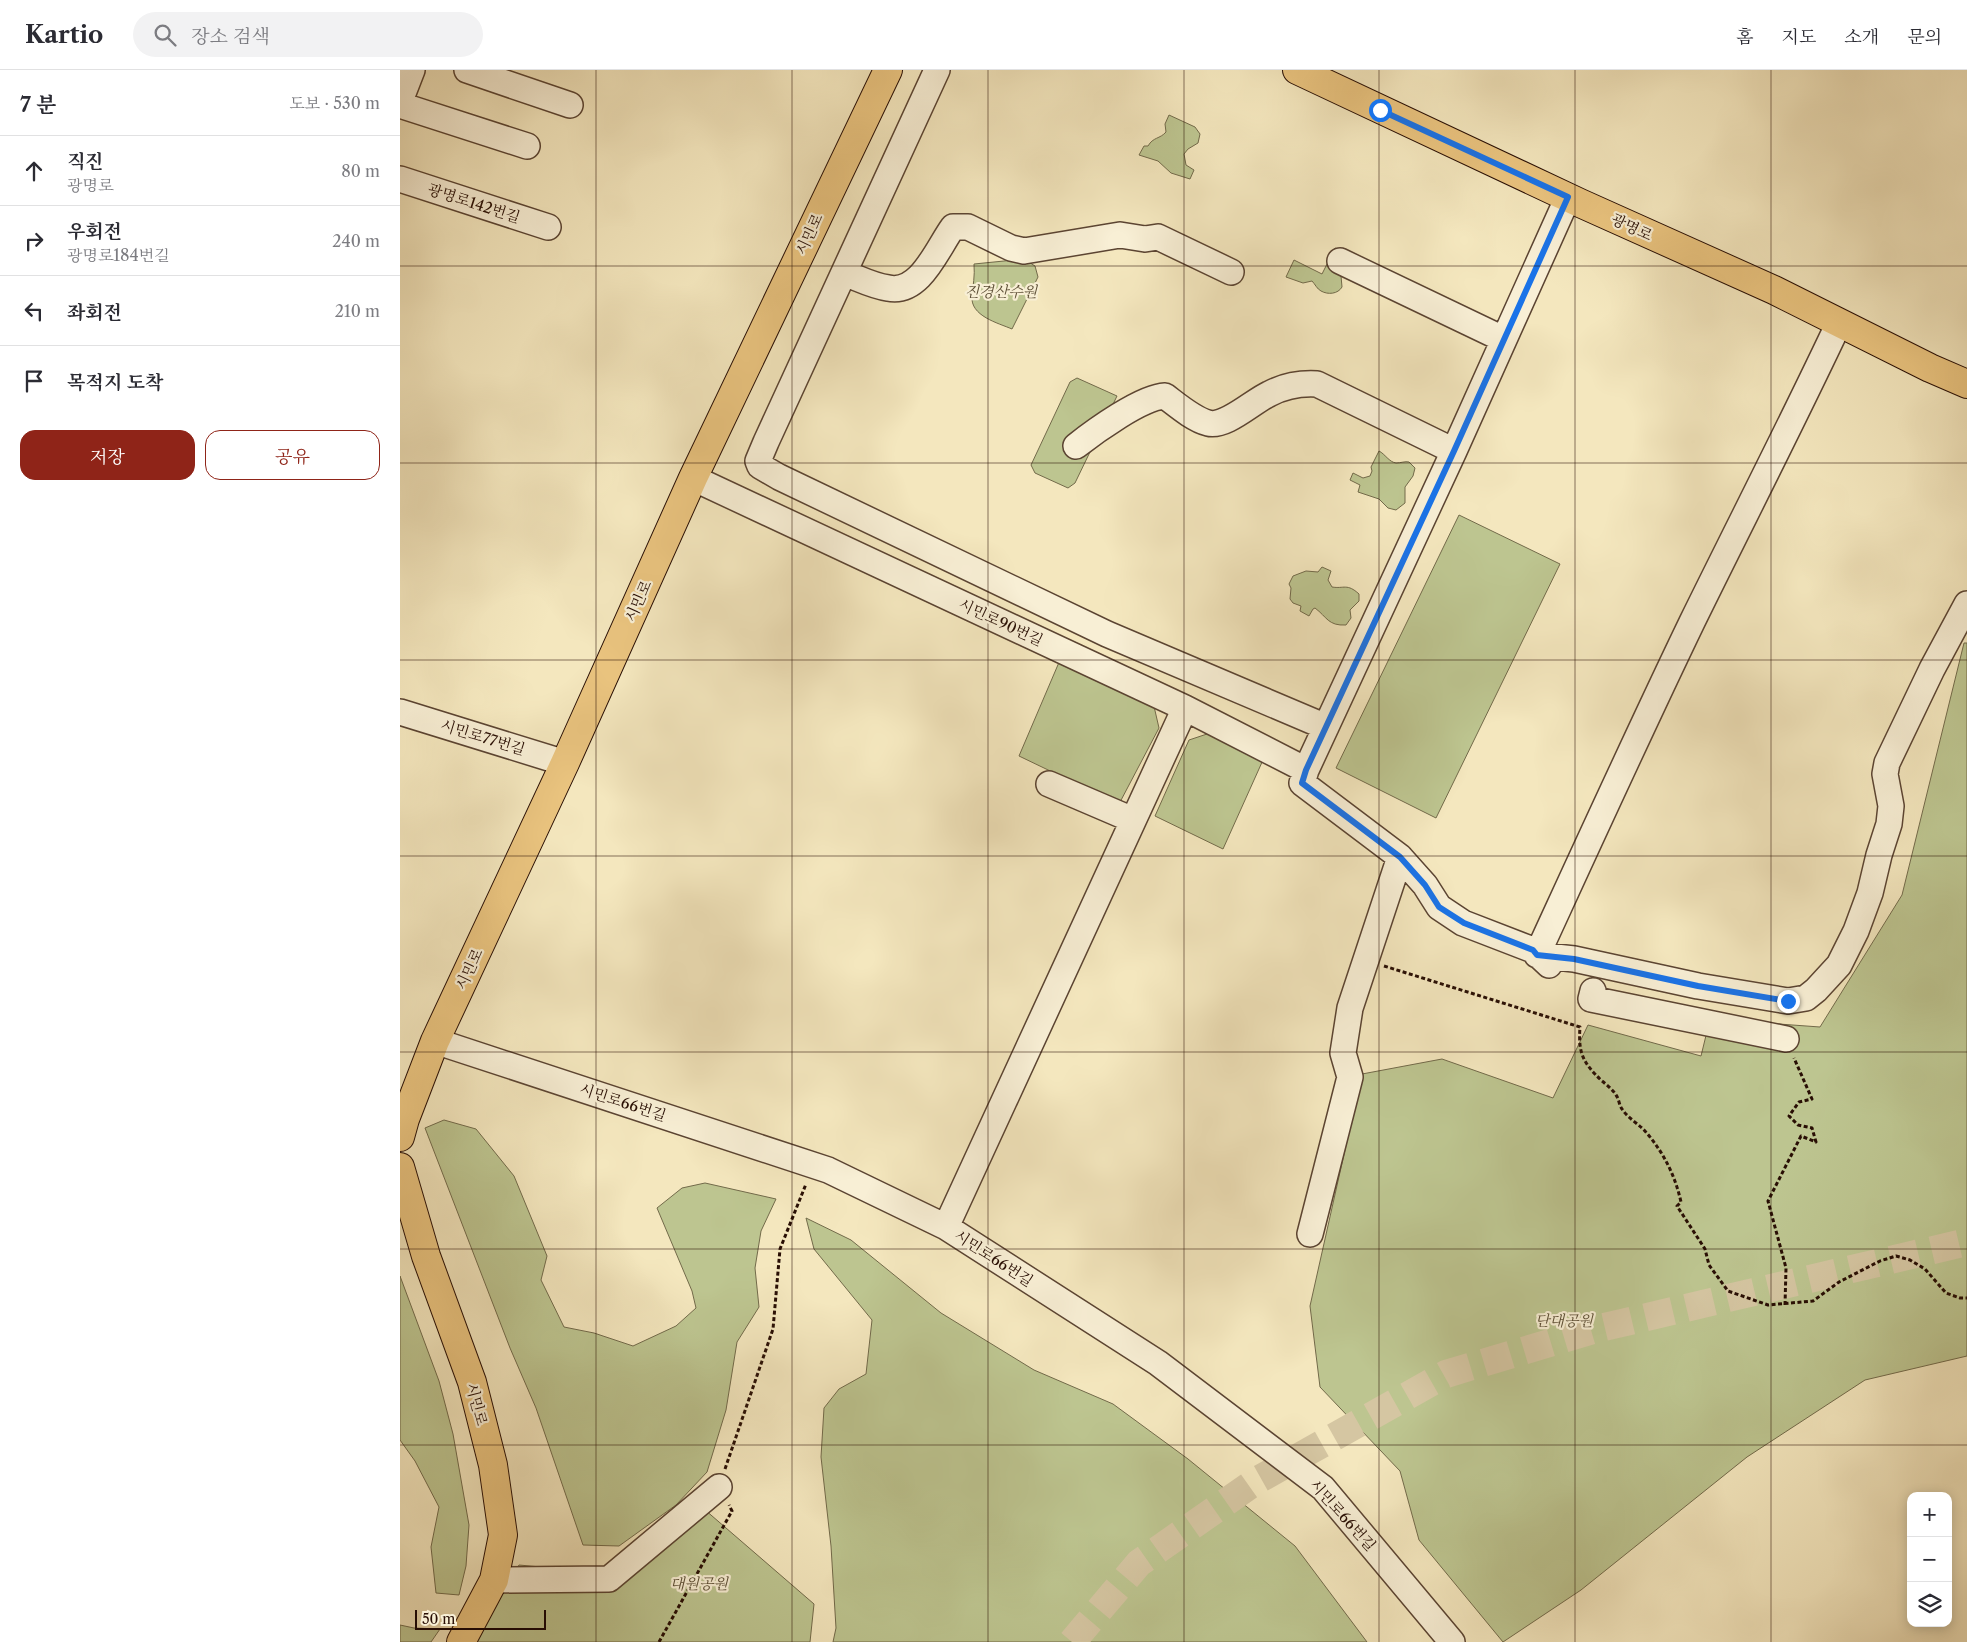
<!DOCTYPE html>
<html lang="ko">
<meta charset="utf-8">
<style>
:root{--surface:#fff;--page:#f2f2f3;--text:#2b2b33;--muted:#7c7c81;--line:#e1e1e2;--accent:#8f2418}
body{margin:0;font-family:"Libre Caslon Text","Noto Serif KR",serif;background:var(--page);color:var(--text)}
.controls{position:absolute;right:15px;bottom:15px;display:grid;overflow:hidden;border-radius:10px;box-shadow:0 2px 12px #0003}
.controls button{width:45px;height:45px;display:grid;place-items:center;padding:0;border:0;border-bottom:1px solid var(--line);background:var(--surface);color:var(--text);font:25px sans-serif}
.scale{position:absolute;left:15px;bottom:12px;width:131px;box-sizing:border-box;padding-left:5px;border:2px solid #280e04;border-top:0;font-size:14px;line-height:18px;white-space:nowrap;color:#280e04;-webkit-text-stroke:4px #f8efd5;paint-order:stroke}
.stop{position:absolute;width:15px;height:15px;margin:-11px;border:4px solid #1a73e8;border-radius:50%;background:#fff}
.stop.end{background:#1a73e8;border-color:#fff;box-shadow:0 1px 5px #0008}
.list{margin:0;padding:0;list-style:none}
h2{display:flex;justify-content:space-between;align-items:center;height:65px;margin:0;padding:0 20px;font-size:21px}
h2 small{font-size:16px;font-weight:400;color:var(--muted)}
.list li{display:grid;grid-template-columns:32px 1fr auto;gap:15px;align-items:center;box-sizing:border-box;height:70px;padding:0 20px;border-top:1px solid var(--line)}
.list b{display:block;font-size:19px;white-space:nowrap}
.list p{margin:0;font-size:16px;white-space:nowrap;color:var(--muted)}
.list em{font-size:16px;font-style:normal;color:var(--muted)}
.actions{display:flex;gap:10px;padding:15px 20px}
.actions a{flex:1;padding:11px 0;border:1px solid var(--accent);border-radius:15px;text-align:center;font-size:18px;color:var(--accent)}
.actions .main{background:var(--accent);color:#fff}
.icon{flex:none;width:28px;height:28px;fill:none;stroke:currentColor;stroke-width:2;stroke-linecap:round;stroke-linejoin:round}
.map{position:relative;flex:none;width:1567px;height:1572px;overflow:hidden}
header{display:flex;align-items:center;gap:30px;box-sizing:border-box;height:70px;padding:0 25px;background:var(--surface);border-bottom:1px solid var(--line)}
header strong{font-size:24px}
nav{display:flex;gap:28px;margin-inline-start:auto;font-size:18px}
.search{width:350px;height:45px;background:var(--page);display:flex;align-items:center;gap:12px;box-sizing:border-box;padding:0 18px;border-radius:28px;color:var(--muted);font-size:19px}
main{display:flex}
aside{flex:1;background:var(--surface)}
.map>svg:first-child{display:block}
.green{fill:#bdc590;stroke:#726a4a}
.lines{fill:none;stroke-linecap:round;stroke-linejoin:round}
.major-tunnel{stroke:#d5c6a2;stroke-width:28;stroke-dasharray:28 14;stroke-linecap:butt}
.minor-casing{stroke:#5b4432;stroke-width:28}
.major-casing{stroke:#280e04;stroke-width:30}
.path{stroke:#280e04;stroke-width:3;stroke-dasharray:4 2.5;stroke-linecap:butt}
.minor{stroke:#f8efd5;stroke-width:25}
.major{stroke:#eac47f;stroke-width:28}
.route{stroke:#1a73e8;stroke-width:6}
.grid{fill:none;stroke:#280e04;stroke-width:1;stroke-opacity:0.55}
.labels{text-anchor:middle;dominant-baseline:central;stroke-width:4.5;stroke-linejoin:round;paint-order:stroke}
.street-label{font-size:15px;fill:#280e04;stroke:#f8efd5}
.park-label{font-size:15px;font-style:italic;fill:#5c4e35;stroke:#f8efd5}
</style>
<header>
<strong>Kartio</strong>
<div class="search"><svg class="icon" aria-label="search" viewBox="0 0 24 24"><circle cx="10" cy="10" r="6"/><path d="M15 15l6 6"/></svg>장소 검색</div>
<nav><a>홈</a><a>지도</a><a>소개</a><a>문의</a></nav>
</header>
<main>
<aside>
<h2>7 분<small>도보 · 530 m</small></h2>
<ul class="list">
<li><svg class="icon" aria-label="ahead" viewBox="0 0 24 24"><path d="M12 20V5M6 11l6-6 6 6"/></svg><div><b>직진</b><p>광명로</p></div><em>80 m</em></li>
<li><svg class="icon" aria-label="right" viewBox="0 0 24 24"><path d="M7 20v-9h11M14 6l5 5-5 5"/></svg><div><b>우회전</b><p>광명로184번길</p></div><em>240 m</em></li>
<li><svg class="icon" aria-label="left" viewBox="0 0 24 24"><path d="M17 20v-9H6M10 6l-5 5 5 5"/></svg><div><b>좌회전</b></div><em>210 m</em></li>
<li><svg class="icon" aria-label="arrive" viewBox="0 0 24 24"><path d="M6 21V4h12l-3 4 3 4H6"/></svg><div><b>목적지 도착</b></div></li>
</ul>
<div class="actions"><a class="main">저장</a><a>공유</a></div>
</aside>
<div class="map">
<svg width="1567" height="1572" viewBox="0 0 1567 1572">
<rect width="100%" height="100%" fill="#f4e7be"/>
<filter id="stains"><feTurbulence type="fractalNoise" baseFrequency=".004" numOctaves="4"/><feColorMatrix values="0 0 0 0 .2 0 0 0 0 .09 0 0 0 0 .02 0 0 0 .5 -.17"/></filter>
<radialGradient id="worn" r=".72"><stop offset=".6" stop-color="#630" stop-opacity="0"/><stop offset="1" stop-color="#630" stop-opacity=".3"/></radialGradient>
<path class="green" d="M 769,45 L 795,57 L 800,64 L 798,73 L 788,79 L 784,84 L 786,95 L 794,100 L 790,109 L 771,103 L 758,91 L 739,85 L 744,76 L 748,76 C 753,67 760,69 766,62 L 765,54 Z
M 935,178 L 944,183 L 945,202 L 941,206 L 942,217 C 938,224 928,225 921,221 C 917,219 915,214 912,211 L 903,213 L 886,207 L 894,190 L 922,204 Z
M 624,189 L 635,196 L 638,207 L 612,259 C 598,253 570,246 572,226 C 573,215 575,206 574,194 Z
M 677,308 L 717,326 L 675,413 L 668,418 L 635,403 L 631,395 L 670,312 Z
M 979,381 C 985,384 989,392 996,393 C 1001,393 1005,391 1009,392 L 1015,398 L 1013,406 L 1005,417 L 1005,433 L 996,440 L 988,438 L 979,429 L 958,422 L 960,415 L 950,410 L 953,403 L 963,408 L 970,406 L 972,401 L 971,397 Z
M 1059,445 L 1160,494 L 1036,748 L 936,698 Z
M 922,497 L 931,501 L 928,510 L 932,517 C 944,519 947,513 959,524 L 959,531 L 950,540 L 951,548 L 946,555 C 928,556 927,547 915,538 L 913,539 L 909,546 L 900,541 L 901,536 L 893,533 L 890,529 L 891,518 L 889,514 L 893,506 L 906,501 L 918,502 Z
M 1564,573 L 1567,573 L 1567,1286 L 1465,1310 L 1347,1387 L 1181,1520 L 1103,1572 L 1019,1470 L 1000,1401 L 920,1317 L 910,1236 L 962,1004 L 1042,989 L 1153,1028 L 1188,955 L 1301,986 L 1310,949 L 1420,957 L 1502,825 Z
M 660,590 L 753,632 L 759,658 L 719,734 L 619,686 Z
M 810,663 L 863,690 L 823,779 L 755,746 L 789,670 Z
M 44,1050 L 76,1059 L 114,1106 L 147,1186 L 141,1210 L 164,1257 L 194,1263 L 233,1276 L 276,1256 L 296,1238 L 292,1221 L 257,1138 L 282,1118 L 305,1113 L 376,1129 L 361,1161 L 355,1198 L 359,1237 L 337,1272 L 326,1340 L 307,1402 L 276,1435 L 219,1476 L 183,1475 L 136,1338 L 110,1278 L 25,1058 Z
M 406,1148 L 451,1170 L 541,1243 L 634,1300 L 713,1334 L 788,1389 L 895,1476 L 967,1572 L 433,1572 L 436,1558 L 431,1476 L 421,1387 L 424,1338 L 439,1319 L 466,1304 L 472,1250 L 414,1179 Z
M 0,1206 L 39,1311 L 53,1364 L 69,1455 L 66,1496 L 59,1525 L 36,1523 L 31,1477 L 39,1437 L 15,1391 L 0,1370 Z
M 304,1439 L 414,1534 L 410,1572 L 68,1572 L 119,1495 L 206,1503 Z
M 0,1555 L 14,1558 L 40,1559 L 31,1572 L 0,1572 Z"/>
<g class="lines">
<path class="major-tunnel" d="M 672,1572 L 739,1493 L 856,1411 L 1046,1304 L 1196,1259 L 1567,1172"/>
<g class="minor-casing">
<path id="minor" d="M 67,0 L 170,35
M 537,0 L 366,372 L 358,391 L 360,396 L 379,407 L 707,564 L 926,657
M 0,31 L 12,0
M 0,35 L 127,76
M 0,109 L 148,157
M 940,191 L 1103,269
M 444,203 C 458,208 473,216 488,218 C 520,225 537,179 553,157 L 568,157 L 611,178 L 624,181 L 720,165 L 745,169 L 758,167 L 831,202
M 1439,253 C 1392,353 1341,452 1292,552 C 1239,662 1188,774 1137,885 L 1174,889 L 1298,916 L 1388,931 L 1406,928 L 1416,920 L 1439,895 L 1456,861 L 1470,823 L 1479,785 L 1489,754 L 1491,736 L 1485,704 L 1487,693 L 1532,599 L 1567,534
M 676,376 C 695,361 742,327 765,326 C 777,335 793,349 808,353 C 825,358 852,332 869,324 C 884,316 900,313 917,314 L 1054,381
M 293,408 L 785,638 L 906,700
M 0,642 L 165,693
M 649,714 L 733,750
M 1149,895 L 1133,880 L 1063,853 L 1039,837 L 1025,815 L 1000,787 L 902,713 L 906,700 L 1054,381 L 1168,127
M 1193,921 L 1191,929 L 1386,969
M 35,971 L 428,1100 L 546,1157 L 758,1293 L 923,1418 L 1052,1572
M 546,1157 L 785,638
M 910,1164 L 950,1007 L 943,983 L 950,938 L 1000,787
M 94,1510 L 209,1509 L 319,1417"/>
</g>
<g class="major-casing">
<path id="major" d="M 897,0 L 1180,133 L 1374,220 L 1530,298 L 1567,314
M 0,1067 L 5,1049 L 35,971 L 165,693 L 293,408 L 488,0
M 0,1097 L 26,1186 L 72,1312 L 93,1395 L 103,1465 L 94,1510 L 61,1572"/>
</g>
<path class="path" d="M 984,896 L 1180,957 C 1178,983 1183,993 1202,1011 C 1207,1015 1213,1020 1216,1025 C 1219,1029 1219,1035 1222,1039 C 1227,1047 1237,1053 1244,1060 C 1263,1081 1275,1105 1281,1132 L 1277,1136 L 1305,1179 L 1309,1195 L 1328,1221 L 1368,1235 L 1413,1231 L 1439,1212 L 1480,1191 L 1496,1186 L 1510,1190 L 1525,1199 L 1546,1223 L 1560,1228 L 1567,1228
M 1385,1235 L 1386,1198 L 1368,1131 L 1401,1066 L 1416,1072 L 1412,1058 L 1398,1055 L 1389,1046 L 1399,1032 L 1412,1029 L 1394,988
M 325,1399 L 373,1259 L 380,1179 L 406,1114
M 259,1572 L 332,1441 L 329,1435"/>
<use href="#minor" class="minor"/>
<use href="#major" class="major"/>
</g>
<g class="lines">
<path class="route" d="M 980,40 L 1168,127 L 1054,381 L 906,700 L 902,713 L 1000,787 L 1025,815 L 1039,837 L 1064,853 L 1133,880 L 1137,885 L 1174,889 L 1298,916 L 1388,931"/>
</g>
<path class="grid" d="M 196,0 L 196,1572M 392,0 L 392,1572M 588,0 L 588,1572M 784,0 L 784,1572M 979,0 L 979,1572M 1175,0 L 1175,1572M 1371,0 L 1371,1572M 0,196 L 1567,196M 0,393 L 1567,393M 0,590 L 1567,590M 0,786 L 1567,786M 0,982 L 1567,982M 0,1179 L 1567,1179M 0,1375 L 1567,1375"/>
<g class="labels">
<g class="street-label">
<text transform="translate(74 133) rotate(18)">광명로142번길</text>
<text transform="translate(1232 157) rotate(25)">광명로</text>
<text transform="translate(409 164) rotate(-65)">시민로</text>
<text transform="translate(238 531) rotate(-66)">시민로</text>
<text transform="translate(601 552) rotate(25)">시민로90번길</text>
<text transform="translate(83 667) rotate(17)">시민로77번길</text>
<text transform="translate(69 899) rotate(-65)">시민로</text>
<text transform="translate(223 1032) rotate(18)">시민로66번길</text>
<text transform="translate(594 1188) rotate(33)">시민로66번길</text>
<text transform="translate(77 1334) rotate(75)">시민로</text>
<text transform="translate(943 1445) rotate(48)">시민로66번길</text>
</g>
<g class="park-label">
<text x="601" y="221">진경산수원</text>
<text x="1164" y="1250">단대공원</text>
<text x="299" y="1513">대원공원</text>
</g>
</g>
<rect width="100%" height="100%" filter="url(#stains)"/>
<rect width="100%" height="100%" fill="url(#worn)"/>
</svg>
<div class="controls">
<button>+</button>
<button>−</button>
<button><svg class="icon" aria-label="layers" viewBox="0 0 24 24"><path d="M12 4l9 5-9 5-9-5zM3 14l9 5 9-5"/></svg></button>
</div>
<div class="scale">50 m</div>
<div class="stop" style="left:980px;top:40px"></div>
<div class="stop end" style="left:1388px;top:931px"></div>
</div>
</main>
